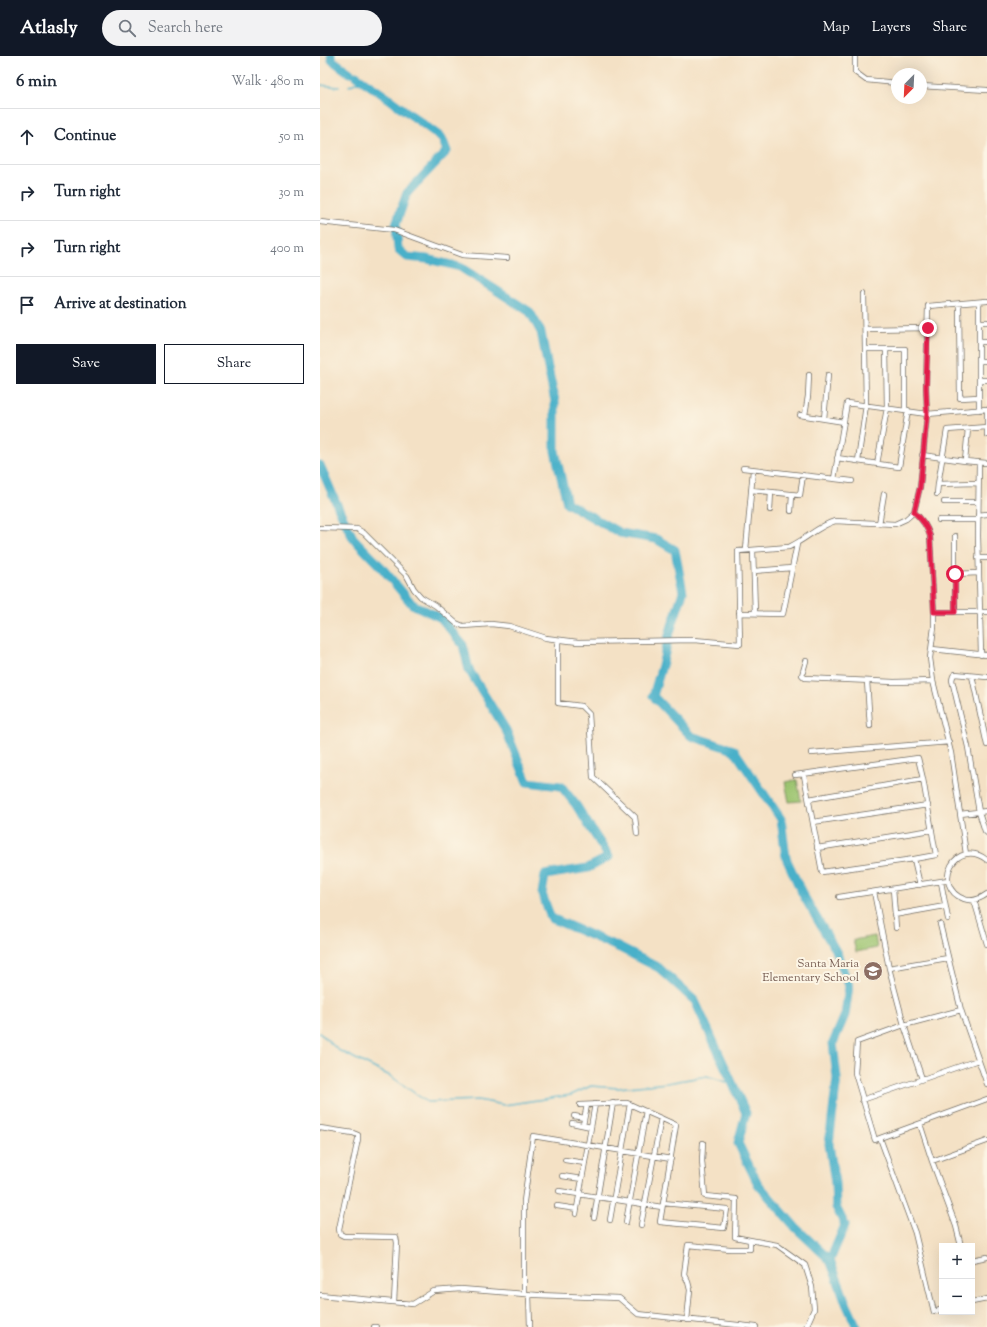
<!DOCTYPE html>
<meta charset="utf-8">
<style>
:root{--surface:#fff;--page:#f2f2f3;--text:#1f2937;--muted:#747a83;--line:#e0e1e3;--accent:#111827}
body{margin:0;font-family:"Sorts Mill Goudy",serif;background:var(--page);color:var(--text)}
.controls{position:absolute;right:12px;bottom:12px;display:grid;overflow:hidden;border-radius:0px;box-shadow:0 4px 16px #0002}
.controls button{width:36px;height:36px;display:grid;place-items:center;padding:0;border:0;border-bottom:1px solid var(--line);background:var(--surface);color:var(--text);font:20px sans-serif}
.compass{position:absolute;left:571px;top:12px;width:36px;height:36px;border-radius:50%;background:var(--surface);box-shadow:0 4px 16px #0002;rotate:204deg}
.stop{position:absolute;width:12px;height:12px;margin:-9px;border:3px solid #e11d48;border-radius:50%;background:#fff}
.stop.end{background:#e11d48;border-color:#fff;box-shadow:0 1px 4px #0008}
.list{margin:0;padding:0;list-style:none}
h2{display:flex;justify-content:space-between;align-items:center;height:52px;margin:0;padding:0 16px;font-size:17px}
h2 small{font-size:13px;font-weight:400;color:var(--muted)}
.list li{display:grid;grid-template-columns:26px 1fr auto;gap:12px;align-items:center;box-sizing:border-box;height:56px;padding:0 16px;border-top:1px solid var(--line)}
.list b{display:block;font-size:15px;white-space:nowrap}
.list em{font-size:13px;font-style:normal;color:var(--muted)}
.actions{display:flex;gap:8px;padding:12px 16px}
.actions a{flex:1;padding:9px 0;border:1px solid var(--accent);border-radius:0px;text-align:center;font-size:14px;color:var(--accent)}
.actions .main{background:var(--accent);color:#fff}
.icon{flex:none;width:22px;height:22px;fill:none;stroke:currentColor;stroke-width:2;stroke-linecap:round;stroke-linejoin:round}
.map{position:relative;flex:none;width:667px;height:1271px;overflow:hidden}
header{display:flex;align-items:center;gap:24px;box-sizing:border-box;height:56px;padding:0 20px;background:var(--accent);color:#fff}
header strong{font-size:19px}
nav{display:flex;gap:22px;margin-inline-start:auto;font-size:14px}
.search{width:280px;height:36px;background:var(--page);display:flex;align-items:center;gap:10px;box-sizing:border-box;padding:0 14px;border-radius:22px;color:var(--muted);font-size:15px}
main{display:flex}
aside{flex:1;background:var(--surface)}
.map>svg:first-child{display:block}
.pitch{fill:#9cc470;stroke:#64784e}
.lines{fill:none;stroke-linecap:round;stroke-linejoin:round}
.stream{stroke:#4ab0c9;stroke-width:1.5}
.river{stroke:#4ab0c9;stroke-width:9}
.minor-casing{stroke:#716b61;stroke-width:6}
.minor{stroke:#fff;stroke-width:4.5}
.route{stroke:#e11d48;stroke-width:5}
.labels{text-anchor:middle;dominant-baseline:central;stroke-width:4;stroke-linejoin:round;paint-order:stroke}
.education-label{font-size:12px;fill:#785e54;stroke:#fcf5e5;text-anchor:end}
</style>
<header>
<strong>Atlasly</strong>
<div class="search"><svg class="icon" aria-label="search" viewBox="0 0 24 24"><circle cx="10" cy="10" r="6"/><path d="M15 15l6 6"/></svg>Search here</div>
<nav><a>Map</a><a>Layers</a><a>Share</a></nav>
</header>
<main>
<aside>
<h2>6 min<small>Walk · 480 m</small></h2>
<ul class="list">
<li><svg class="icon" aria-label="ahead" viewBox="0 0 24 24"><path d="M12 20V5M6 11l6-6 6 6"/></svg><div><b>Continue</b></div><em>50 m</em></li>
<li><svg class="icon" aria-label="right" viewBox="0 0 24 24"><path d="M7 20v-9h11M14 6l5 5-5 5"/></svg><div><b>Turn right</b></div><em>30 m</em></li>
<li><svg class="icon" aria-label="right" viewBox="0 0 24 24"><path d="M7 20v-9h11M14 6l5 5-5 5"/></svg><div><b>Turn right</b></div><em>400 m</em></li>
<li><svg class="icon" aria-label="arrive" viewBox="0 0 24 24"><path d="M6 21V4h12l-3 4 3 4H6"/></svg><div><b>Arrive at destination</b></div></li>
</ul>
<div class="actions"><a class="main">Save</a><a>Share</a></div>
</aside>
<div class="map">
<svg width="667" height="1271" viewBox="0 0 667 1271">
<rect width="100%" height="100%" fill="#fcf5e5"/>
<filter id="ink" filterUnits="userSpaceOnUse"><feTurbulence type="fractalNoise" baseFrequency=".025" numOctaves="2"/><feDisplacementMap in="SourceGraphic" scale="8" xChannelSelector="R" yChannelSelector="G"/><feConvolveMatrix kernelMatrix="1 2 1 2 8 2 1 2 1" color-interpolation-filters="sRGB"/></filter>
<filter id="wash" filterUnits="userSpaceOnUse"><feTurbulence type="fractalNoise" baseFrequency=".012" numOctaves="4" result="noise"/><feDisplacementMap in="SourceGraphic" scale="16" xChannelSelector="R" yChannelSelector="G"/><feGaussianBlur stdDeviation="0.9" result="paint"/><feColorMatrix in="noise" values="0 0 0 0 0 0 0 0 0 0 0 0 0 0 0 0 0 1.4 0 .05"/><feComposite in="paint" operator="in"/></filter>
<g filter="url(#wash)">
<rect width="100%" height="100%" fill="#f4e1c5"/>
<path class="pitch" d="M 477,724 L 481,745 L 469,746 L 465,726 Z
M 555,880 L 557,892 L 536,896 L 533,884 Z"/>
<g class="lines">
<path class="stream" d="M 0,29 L 19,31
M 29,30 L 43,23
M 0,977 L 18,994 L 72,1021 L 107,1046 L 158,1044 L 184,1049 L 251,1039 L 271,1030 L 298,1032 L 347,1027 L 387,1020 L 413,1028"/>
<path class="river" d="M 11,0 L 12,4 L 30,17
M 36,20 L 68,42 L 122,82 L 127,95 L 87,137 L 76,168 L 78,193 L 87,201 L 107,203 L 140,211 L 210,256 L 221,276 L 227,307 L 235,345 L 235,395 L 247,447 L 300,477 L 336,483 L 355,494 L 363,536 L 349,579 L 343,606 L 333,640 L 371,680 L 414,694 L 461,763 L 466,802 L 482,837 L 517,897 L 529,930 L 525,959 L 513,987 L 517,1022 L 509,1088 L 515,1127 L 516,1151 L 525,1169 L 510,1204
M 0,409 L 18,451 L 33,482 L 62,512 L 92,548 L 121,562 L 143,589 L 149,614 L 186,674 L 207,726 L 241,730 L 256,749 L 289,801 L 268,812 L 225,819 L 222,838 L 231,862 L 300,892 L 339,912 L 375,945 L 426,1057 L 418,1087 L 438,1128 L 476,1172 L 510,1204 L 526,1247 L 537,1271"/>
</g>
</g>
<g filter="url(#ink)">
<g class="lines">
<g class="minor-casing">
<path id="minor" d="M 535,0 L 535,16 L 546,24 L 577,27
M 601,30 L 667,34
M 0,166 L 74,174 L 142,199 L 187,202
M 659,246 L 659,354
M 639,248 L 640,342 L 659,341
M 659,266 L 667,266
M 545,273 L 608,272
M 659,286 L 667,286
M 545,293 L 585,293 L 585,354
M 659,305 L 667,305
M 659,324 L 667,324
M 667,353 L 667,379
M 480,359 L 524,366
M 485,359 L 488,340 L 489,319
M 504,363 L 508,319
M 602,399 L 645,405 L 667,407
M 517,402 L 579,411 L 588,354
M 538,405 L 546,349 L 544,238
M 645,405 L 648,373
M 659,407 L 658,480 L 661,599
M 557,408 L 567,352 L 566,293
M 423,412 L 532,425
M 514,423 L 527,347 L 607,358 L 667,353
M 658,427 L 618,428 L 627,374 L 667,371
M 431,434 L 480,439 L 483,419
M 617,438 L 618,428
M 624,446 L 658,446
M 450,454 L 451,436
M 471,455 L 472,439
M 594,456 C 602,463 607,470 610,480 L 614,556 L 614,571 L 610,602 L 613,625 L 631,697 L 646,798
M 658,459 L 667,458
M 619,464 L 658,464
M 559,468 L 564,438
M 0,472 L 37,473 L 44,477 L 87,520 L 94,533 L 101,541 L 116,550 L 136,567 L 143,570 L 171,568 L 189,570 L 226,582 L 258,586 L 374,584 L 420,588 L 418,495 L 469,491 C 485,484 498,470 515,465 L 575,468 L 586,463 L 594,456 L 600,431 L 607,358 L 606,331 L 608,250 L 667,245
M 635,480 L 635,556
M 426,494 L 433,414
M 433,494 L 435,557
M 658,502 L 667,502
M 434,515 L 472,512
M 635,518 L 659,517
M 614,556 L 667,556
M 419,557 L 463,558 L 477,488
M 238,584 L 238,647 L 261,650 L 269,658 L 273,721 L 315,761 L 317,778
M 612,593 L 667,599
M 486,605 L 482,619 L 485,622 L 574,626 L 613,625
M 652,620 L 667,689
M 667,621 L 635,618 L 633,620 L 632,624 L 648,691 L 659,756 L 665,775 L 667,777
M 547,625 L 550,670
M 491,697 L 629,686
M 475,719 L 598,702 L 603,723 L 616,799 L 594,803 L 502,816 L 484,719
M 489,743 L 603,723
M 640,758 L 667,755
M 493,766 L 608,749
M 497,792 L 612,774
M 594,803 L 600,829
M 667,804 C 636,780 610,830 644,843 C 652,846 660,843 667,838
M 621,826 L 628,863
M 573,833 L 576,872
M 554,836 L 569,912 L 584,969 L 602,1023
M 519,841 L 628,824
M 654,844 L 667,888
M 574,859 L 625,850
M 620,868 L 641,954 L 667,1028
M 569,912 L 628,902
M 542,1044 L 658,1004
M 260,1049 L 307,1047 L 356,1069 L 340,1166 L 404,1172 L 407,1153 L 343,1147
M 254,1060 L 264,1062
M 252,1067 L 271,1071
M 600,1068 L 612,1105 L 636,1170 L 641,1190
M 263,1069 L 267,1049
M 0,1072 L 33,1077 L 38,1079 L 38,1083 L 19,1173 L 20,1178 L 24,1180 L 76,1181 L 77,1187 L 74,1246
M 560,1082 L 667,1043
M 245,1104 L 265,1107
M 612,1105 L 667,1085
M 242,1120 L 262,1123
M 239,1135 L 342,1151
M 237,1150 L 257,1153
M 256,1158 L 275,1048
M 274,1162 L 293,1047
M 290,1164 L 310,1048
M 306,1166 L 326,1055
M 321,1169 L 341,1062
M 430,1184 L 457,1189 L 485,1209 L 492,1231 L 494,1253 L 486,1271
M 652,1204 L 667,1201
M 204,1238 L 204,1145 L 213,1080 L 351,1103
M 209,1238 L 210,1271
M 0,1239 L 93,1248 L 114,1235 L 141,1233 L 217,1239 L 299,1242 L 318,1258 L 436,1271
M 652,1246 L 667,1243
M 622,1253 L 614,1256 L 595,1177 L 560,1082 L 555,1084 L 535,1017 L 537,986 L 584,969 L 641,954
M 367,1264 L 370,1234 L 368,1226 L 364,1218 L 368,1189 L 410,1193 L 430,1193 L 430,1184 L 415,1181 L 416,1143 L 385,1140 L 382,1105 L 383,1087
M 54,1271 L 56,1271"/>
</g>
<use href="#minor" class="minor"/>
</g>
</g>
<g class="lines" filter="url(#ink)">
<path class="route" d="M 608,272 L 606,331 L 607,358 L 600,431 L 594,456 C 602,463 607,470 610,480 L 614,556 L 635,556 L 635,518"/>
</g>
<defs>
<g id="school-disc" transform="scale(1)"><circle r="9.5" fill="#8d6e63" stroke="#fcf5e5"/><path d="M0-5L7-2L0 1L-7-2ZM-4 1L0 2.5L4 1V4Q0 6-4 4Z" fill="#fff"/></g>
</defs>
<g fill-rule="evenodd">
<use href="#school-disc" x="553" y="915"/>
</g>
<g class="labels">
<g class="education-label">
<text x="539" y="908">Santa Maria<tspan x="539" dy="14">Elementary School</tspan></text>
</g>
</g>
</svg>
<div class="controls">
<button>+</button>
<button>−</button>
</div>
<svg class="compass" viewBox="-18 -18 36 36"><path d="M0-13l5 13h-10z" fill="#e53935"/><path d="M0 13l5-13h-10z" fill="#747a83"/></svg>
<div class="stop" style="left:635px;top:518px"></div>
<div class="stop end" style="left:608px;top:272px"></div>
</div>
</main>
